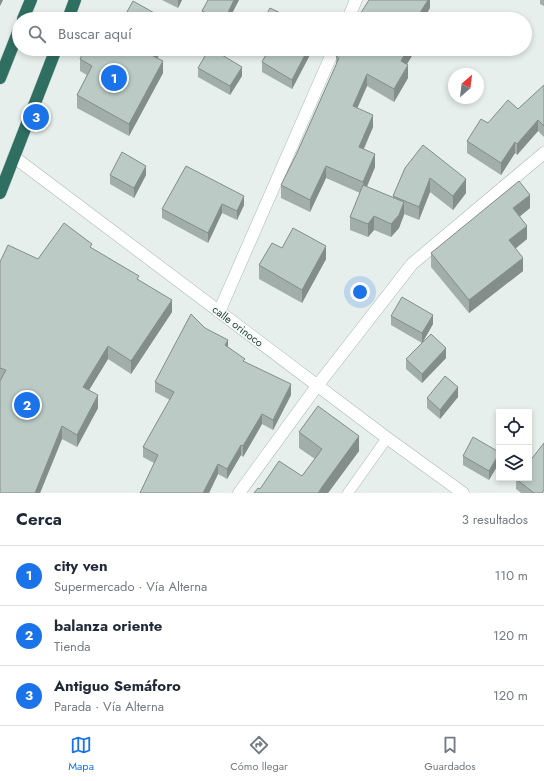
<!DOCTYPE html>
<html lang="es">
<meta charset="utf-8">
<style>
:root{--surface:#fff;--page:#f6f6f7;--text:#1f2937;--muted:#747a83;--line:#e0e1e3;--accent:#1a73e8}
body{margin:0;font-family:Jost,sans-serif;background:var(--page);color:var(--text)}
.controls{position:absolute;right:12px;bottom:12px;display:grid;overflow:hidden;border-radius:0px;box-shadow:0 2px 6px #0003}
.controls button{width:36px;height:36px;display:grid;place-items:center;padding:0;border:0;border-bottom:1px solid var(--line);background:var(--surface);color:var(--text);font:20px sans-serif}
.compass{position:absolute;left:448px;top:68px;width:36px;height:36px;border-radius:50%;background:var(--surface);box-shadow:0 2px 6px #0003;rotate:28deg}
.you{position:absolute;left:360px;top:292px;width:14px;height:14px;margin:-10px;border:3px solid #fff;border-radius:50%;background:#1a73e8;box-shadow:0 0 0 6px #1a73e833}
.badge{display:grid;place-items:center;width:26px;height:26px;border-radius:50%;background:var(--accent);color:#fff;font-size:13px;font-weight:700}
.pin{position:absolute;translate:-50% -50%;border:2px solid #fff;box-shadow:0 1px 4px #0006}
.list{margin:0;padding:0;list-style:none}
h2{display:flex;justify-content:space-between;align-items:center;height:52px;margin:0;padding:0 16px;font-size:17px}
h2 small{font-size:13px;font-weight:400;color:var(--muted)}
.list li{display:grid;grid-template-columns:26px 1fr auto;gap:12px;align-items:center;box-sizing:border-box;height:60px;padding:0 16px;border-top:1px solid var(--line)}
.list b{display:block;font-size:15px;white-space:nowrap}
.list p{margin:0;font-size:13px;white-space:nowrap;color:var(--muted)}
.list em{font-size:13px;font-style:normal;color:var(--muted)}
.icon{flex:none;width:22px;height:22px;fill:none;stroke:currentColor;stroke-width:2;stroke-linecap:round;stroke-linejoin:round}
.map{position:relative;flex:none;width:544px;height:493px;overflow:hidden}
.search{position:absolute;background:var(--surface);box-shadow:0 2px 6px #0003;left:12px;right:12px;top:12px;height:44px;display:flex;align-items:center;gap:10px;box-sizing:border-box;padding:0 14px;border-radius:22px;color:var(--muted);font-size:15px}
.sheet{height:232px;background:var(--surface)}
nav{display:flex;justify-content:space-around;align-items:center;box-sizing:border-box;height:56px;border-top:1px solid var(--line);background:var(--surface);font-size:11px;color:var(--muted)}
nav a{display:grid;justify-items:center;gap:2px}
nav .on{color:var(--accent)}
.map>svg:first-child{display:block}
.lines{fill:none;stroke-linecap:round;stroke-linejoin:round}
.lane-casing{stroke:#a8b8b2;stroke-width:11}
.street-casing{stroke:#a8b8b2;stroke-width:13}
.highway-casing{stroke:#c2cac8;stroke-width:13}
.lane{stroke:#fff;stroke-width:10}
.street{stroke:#fff;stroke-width:12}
.highway{stroke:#2f6f62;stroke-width:12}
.wall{fill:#a1aea9}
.shaded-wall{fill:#838d89}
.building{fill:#bbcac4;stroke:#838d89}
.labels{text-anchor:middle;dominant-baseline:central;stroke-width:3;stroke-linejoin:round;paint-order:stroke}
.street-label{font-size:11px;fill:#24423a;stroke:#f7fbf9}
</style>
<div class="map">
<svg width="544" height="493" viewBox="0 0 544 493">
<rect width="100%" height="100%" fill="#e6efeb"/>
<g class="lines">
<g class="lane-casing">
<path id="lane" d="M 348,493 L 387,438"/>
</g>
<g class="street-casing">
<path id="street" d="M 348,19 L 356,0
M 14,157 L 387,438 L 463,493
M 219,312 L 334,49
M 239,493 L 317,386 L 412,264 L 544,153"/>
</g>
<g class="highway-casing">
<path id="highway" d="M 23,19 L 31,0
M 68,19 L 75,0
M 0,78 L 19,30
M 0,193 L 56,49"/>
</g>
<use href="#lane" class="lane"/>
<use href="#street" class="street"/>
<use href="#highway" class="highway"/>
</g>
<path class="wall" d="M 162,0 L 182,0 L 178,8 Z
M 208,0 L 239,0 L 229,19 L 202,19 L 202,11 Z
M 540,0 L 544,0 L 544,6 L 540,4 Z
M 85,49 L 161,49 L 158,58 L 163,73 L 129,136 L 77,108 L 77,95 L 87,75 L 80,71 L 80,59 Z
M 269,49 L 313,49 L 292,89 L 262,72 L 262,62 Z
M 340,49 L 416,49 L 407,64 L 408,78 L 394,102 L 367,86 L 357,108 L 373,127 L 364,149 L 375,167 L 367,187 L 393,198 L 393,196 L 405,168 L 466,193 L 453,210 L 430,192 L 419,220 L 404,214 L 399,228 L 391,237 L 374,230 L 368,237 L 350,230 L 350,217 L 360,193 L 326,178 L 310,212 L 281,198 L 281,185 L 297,153 L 336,65 L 336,56 Z
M 198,68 L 242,76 L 230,95 L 198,77 Z
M 544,85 L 544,137 L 538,131 L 517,155 L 515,153 L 501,175 L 467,153 L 467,141 L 488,123 L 518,109 Z
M 186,166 L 244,205 L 237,220 L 222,213 L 208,243 L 162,218 L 162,209 Z
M 110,175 L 146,175 L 134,198 L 110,184 Z
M 530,208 L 520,216 L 527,239 L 515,248 L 523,271 L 469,313 L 431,267 L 431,253 Z
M 282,248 L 326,259 L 302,303 L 259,279 L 259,265 Z
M 92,249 L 139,280 L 172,312 L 131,374 L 108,359 L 89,390 L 98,408 L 77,447 L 62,439 L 40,493 L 0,493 L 0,262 L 38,259 Z
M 391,316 L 433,324 L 423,342 L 446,358 L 422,383 L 406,369 L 406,359 L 422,343 L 391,325 Z
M 205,328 L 245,362 L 291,395 L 273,430 L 262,424 L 243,457 L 241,455 L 227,479 L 218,474 L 209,493 L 140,493 L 154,463 L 143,457 L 143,447 L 170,400 L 155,392 L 155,382 Z
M 458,397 L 440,419 L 427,408 L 427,398 Z
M 299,432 L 359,451 L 328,493 L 302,476 L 315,459 L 299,448 Z
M 499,452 L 499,463 L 489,480 L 463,465 L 463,456 Z
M 516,479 L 544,493 L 521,493 L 516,489 Z"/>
<path class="shaded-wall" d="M 0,0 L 3,0 L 0,6 Z
M 178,0 L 182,0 L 178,8 Z
M 234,0 L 239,0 L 229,19 L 225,19 Z
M 428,0 L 430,0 L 430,8 L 424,19 L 416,19 Z
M 156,49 L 161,49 L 153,68 L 153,56 Z
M 308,49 L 313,49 L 292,89 L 292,80 Z
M 408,49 L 416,49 L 401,74 L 401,61 Z
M 163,61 L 163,73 L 129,136 L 129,124 Z
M 408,65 L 408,78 L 394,102 L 394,89 Z
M 242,67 L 242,76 L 230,95 L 230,86 Z
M 367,74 L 367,86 L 353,118 L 353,106 Z
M 373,115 L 373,127 L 359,159 L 359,147 Z
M 538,120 L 538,131 L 517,155 L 517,144 Z
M 515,142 L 515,153 L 501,175 L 501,163 Z
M 375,154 L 375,167 L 363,195 L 363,182 Z
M 146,166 L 146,175 L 134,198 L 134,188 Z
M 326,166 L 326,178 L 310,212 L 310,200 Z
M 430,178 L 430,192 L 419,220 L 419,207 Z
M 466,179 L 466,193 L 453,210 L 453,196 Z
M 530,195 L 530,208 L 513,222 L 513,208 Z
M 244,196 L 244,205 L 237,220 L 237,211 Z
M 404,202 L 404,215 L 399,228 L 391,237 L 391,224 Z
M 222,204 L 222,213 L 208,243 L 208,233 Z
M 374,216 L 374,230 L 368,237 L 368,224 Z
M 527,226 L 527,239 L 509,254 L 509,240 Z
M 326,246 L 326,259 L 302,303 L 302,290 Z
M 523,258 L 523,271 L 469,313 L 469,300 Z
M 172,300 L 172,312 L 131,374 L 131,361 Z
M 433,315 L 433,324 L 422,343 L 422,333 Z
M 228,340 L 228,350 L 225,345 Z
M 108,346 L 108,359 L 83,400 L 83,387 Z
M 446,348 L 446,358 L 422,383 L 422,374 Z
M 291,384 L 291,395 L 273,430 L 273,420 Z
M 458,387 L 458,397 L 440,419 L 440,410 Z
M 98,395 L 98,408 L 77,447 L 77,435 Z
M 262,414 L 262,424 L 243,457 L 243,446 Z
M 62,426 L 62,439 L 40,493 L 35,493 Z
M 359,436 L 359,451 L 328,493 L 318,493 L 322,487 Z
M 241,445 L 241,455 L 227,479 L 227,469 Z
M 499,454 L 499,463 L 489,480 L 489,471 Z
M 218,464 L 218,474 L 209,493 L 203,493 Z"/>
<path class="building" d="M 208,0 L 234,0 L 225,19 L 219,19 L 202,11 Z
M 369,0 L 428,0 L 416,19 L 357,19 Z
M 133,1 L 165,19 L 123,19 Z
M 270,8 L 293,19 L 264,19 Z
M 85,49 L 156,49 L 153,56 L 163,61 L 129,124 L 77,95 L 92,66 L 80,59 Z
M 209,49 L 212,49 L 242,67 L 230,86 L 198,68 Z
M 269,49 L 308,49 L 292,80 L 262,62 Z
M 340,49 L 408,49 L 401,61 L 408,65 L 394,89 L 367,74 L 353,106 L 373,115 L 359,147 L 375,154 L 363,182 L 326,166 L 310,200 L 281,185 L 297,153 L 339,58 L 336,56 Z
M 544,85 L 544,126 L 538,120 L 517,144 L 515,142 L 501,163 L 467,141 L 481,119 L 488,123 L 508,100 L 518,109 Z
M 423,145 L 466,179 L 453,196 L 430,178 L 419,207 L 393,196 L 405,168 Z
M 122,152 L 146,166 L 134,188 L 110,175 Z
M 186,166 L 244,196 L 237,211 L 222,204 L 208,233 L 162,209 Z
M 519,181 L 530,195 L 513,208 L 527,226 L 509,240 L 523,258 L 469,300 L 431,253 Z
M 363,185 L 404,202 L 399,215 L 391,224 L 374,216 L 368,224 L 350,217 Z
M 64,223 L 92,244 L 90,247 L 139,276 L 137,279 L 172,300 L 131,361 L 108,346 L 83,387 L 98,395 L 77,435 L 62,426 L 35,493 L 0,493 L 0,381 L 6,370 L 0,368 L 0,262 L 8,245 L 38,259 Z
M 293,228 L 326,246 L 302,290 L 259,265 L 272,243 L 282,248 Z
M 402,297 L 433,315 L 422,333 L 391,316 Z
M 191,314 L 205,328 L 228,340 L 225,345 L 245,359 L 243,361 L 291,384 L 273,420 L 262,414 L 243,446 L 241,445 L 227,469 L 218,464 L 203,493 L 140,493 L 158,455 L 143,447 L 174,392 L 155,382 Z
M 431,334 L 446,348 L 422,374 L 406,359 Z
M 445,376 L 458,387 L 440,410 L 427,398 Z
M 318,406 L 359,436 L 322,487 L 318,493 L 254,493 L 258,488 L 260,489 L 279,461 L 302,476 L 322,449 L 299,432 Z
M 473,437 L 499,452 L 499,454 L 489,471 L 463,456 Z
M 544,443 L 544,490 L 542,493 L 534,493 L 516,479 L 517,478 L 529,478 L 529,462 Z"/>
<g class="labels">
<g class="street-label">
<text transform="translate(238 326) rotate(37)">calle orinoco</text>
</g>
</g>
</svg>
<div class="controls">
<button><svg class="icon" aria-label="locate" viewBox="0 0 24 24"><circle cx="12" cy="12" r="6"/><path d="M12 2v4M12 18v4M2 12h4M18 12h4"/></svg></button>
<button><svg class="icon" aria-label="layers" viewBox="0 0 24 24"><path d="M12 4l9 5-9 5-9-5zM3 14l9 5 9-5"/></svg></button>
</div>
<svg class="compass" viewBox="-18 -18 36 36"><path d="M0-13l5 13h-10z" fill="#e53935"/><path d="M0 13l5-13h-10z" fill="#747a83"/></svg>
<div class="you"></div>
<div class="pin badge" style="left:114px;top:78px">1</div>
<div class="pin badge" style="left:27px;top:405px">2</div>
<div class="pin badge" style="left:36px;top:117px">3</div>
<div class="search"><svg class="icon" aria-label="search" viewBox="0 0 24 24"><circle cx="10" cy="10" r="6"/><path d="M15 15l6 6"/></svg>Buscar aquí</div>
</div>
<section class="sheet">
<h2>Cerca<small>3 resultados</small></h2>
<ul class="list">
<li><span class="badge">1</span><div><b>city ven</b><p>Supermercado · Vía Alterna</p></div><em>110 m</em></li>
<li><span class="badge">2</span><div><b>balanza oriente</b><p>Tienda</p></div><em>120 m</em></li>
<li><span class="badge">3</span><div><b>Antiguo Semáforo</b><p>Parada · Vía Alterna</p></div><em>120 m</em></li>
</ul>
</section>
<nav>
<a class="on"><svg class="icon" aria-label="map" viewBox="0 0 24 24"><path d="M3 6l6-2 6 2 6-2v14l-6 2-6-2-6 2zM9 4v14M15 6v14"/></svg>Mapa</a>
<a><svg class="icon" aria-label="directions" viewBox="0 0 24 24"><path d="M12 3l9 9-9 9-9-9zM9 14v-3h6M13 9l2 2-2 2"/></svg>Cómo llegar</a>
<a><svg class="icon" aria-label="saved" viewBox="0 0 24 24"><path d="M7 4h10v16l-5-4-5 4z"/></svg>Guardados</a>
</nav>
